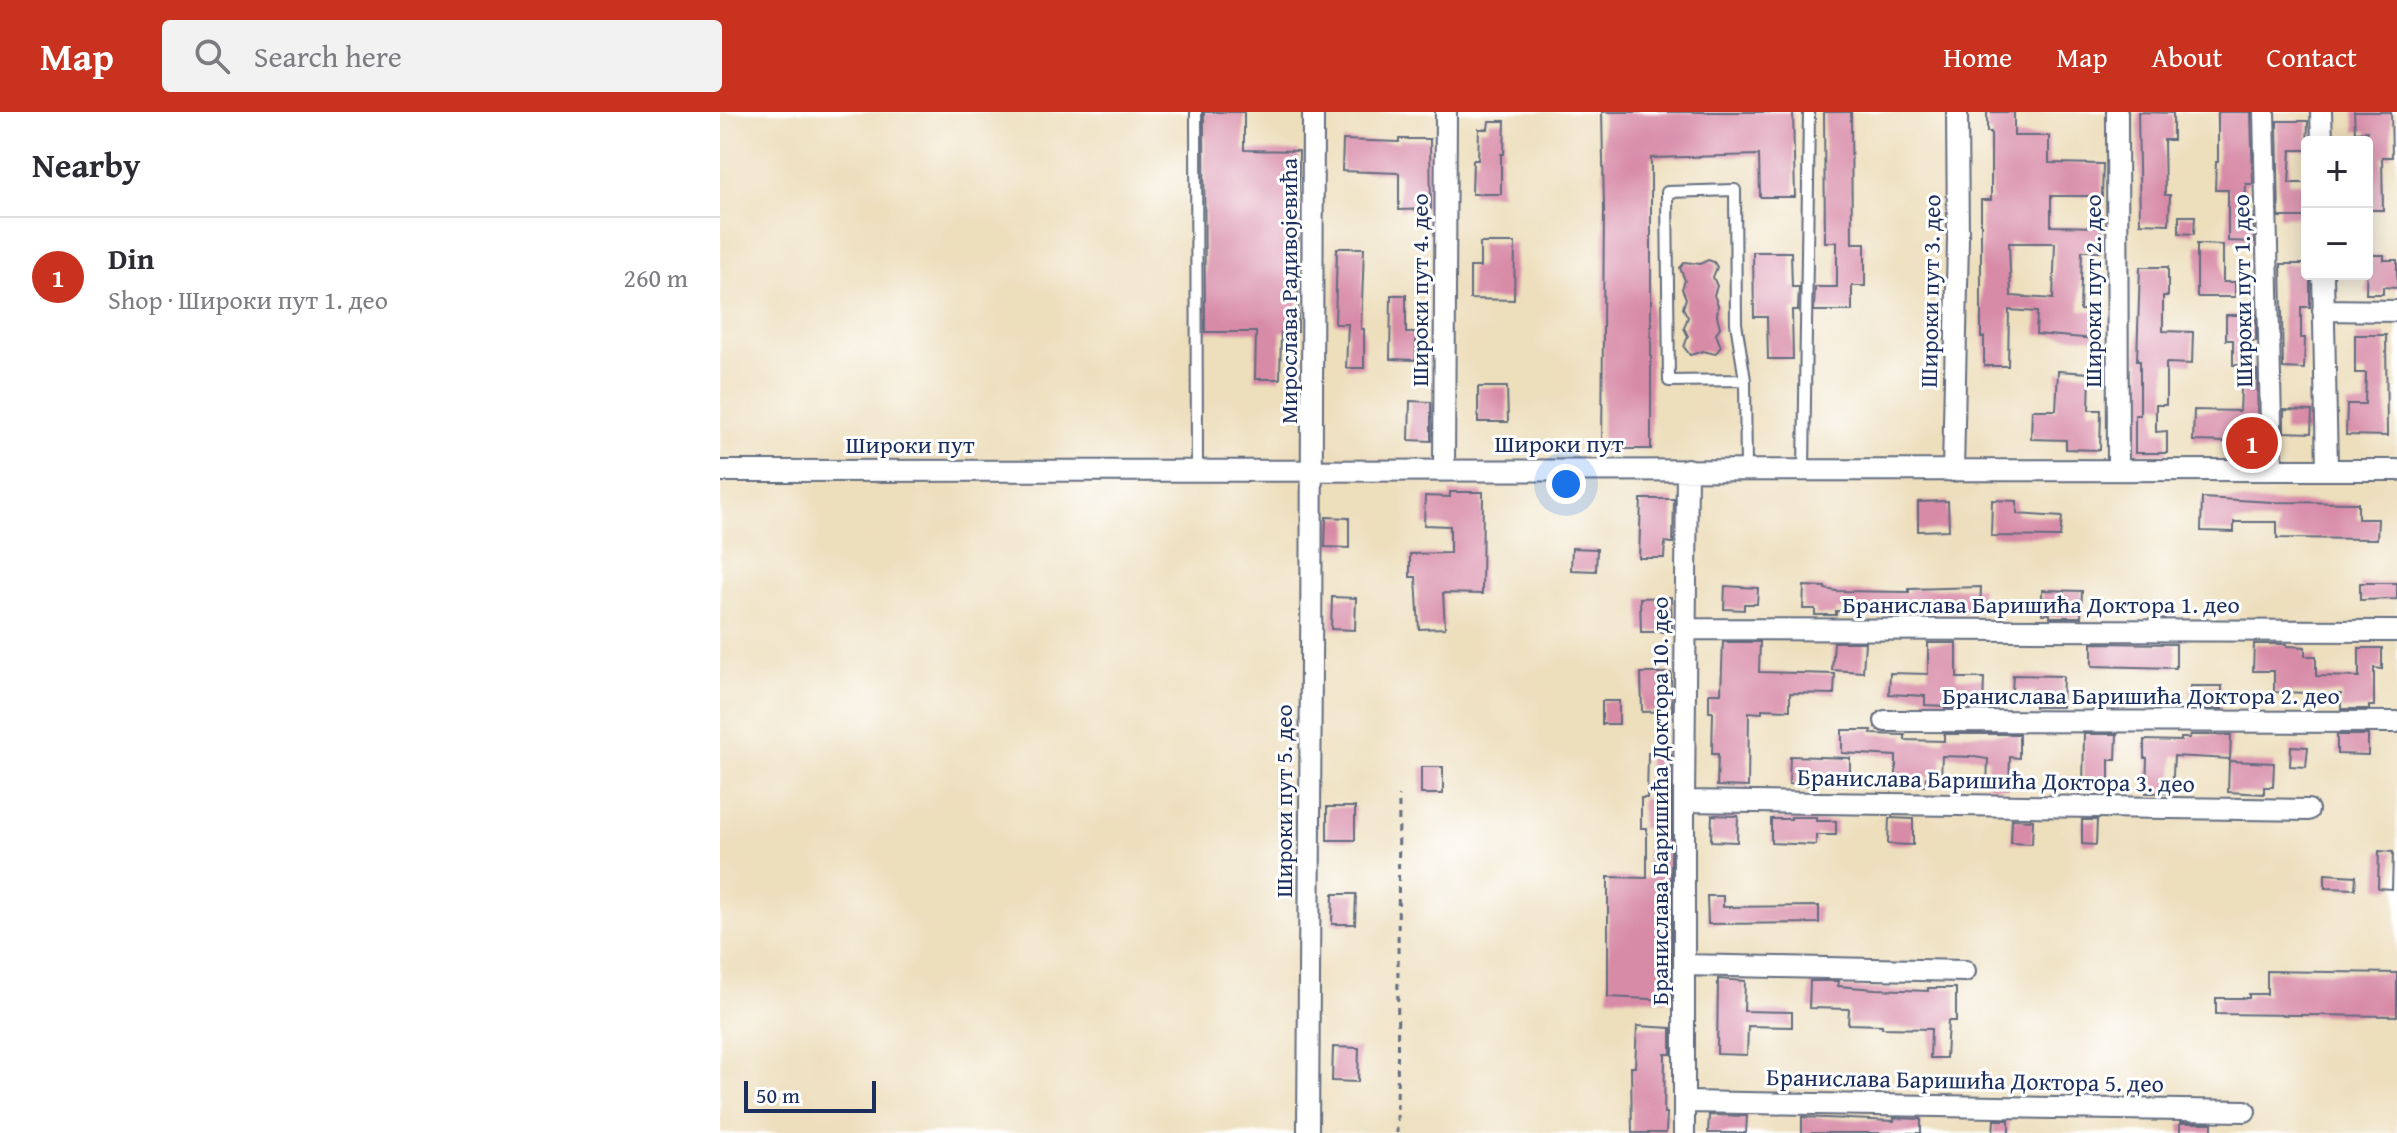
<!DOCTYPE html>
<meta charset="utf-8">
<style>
:root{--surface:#fff;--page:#f2f2f3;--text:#2b2b33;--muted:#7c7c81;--line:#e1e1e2;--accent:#c8321e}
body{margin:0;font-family:"Gentium Book Plus",serif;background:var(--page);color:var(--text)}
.controls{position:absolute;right:24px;top:24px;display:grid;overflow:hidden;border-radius:8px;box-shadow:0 4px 20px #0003}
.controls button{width:72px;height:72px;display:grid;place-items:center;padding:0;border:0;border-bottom:2px solid var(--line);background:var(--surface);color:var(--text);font:40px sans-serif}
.scale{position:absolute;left:24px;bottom:20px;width:132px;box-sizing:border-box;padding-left:8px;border:4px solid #1b2f5e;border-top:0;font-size:22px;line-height:28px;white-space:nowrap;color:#1b2f5e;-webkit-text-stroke:6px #fff;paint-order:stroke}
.you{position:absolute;left:846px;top:372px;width:28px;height:28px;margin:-20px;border:6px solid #fff;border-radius:50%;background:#1a73e8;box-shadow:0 0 0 12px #1a73e833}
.badge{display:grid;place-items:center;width:52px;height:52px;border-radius:50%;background:var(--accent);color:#fff;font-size:26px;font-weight:700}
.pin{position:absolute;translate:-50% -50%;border:4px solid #fff;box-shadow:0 2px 8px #0006}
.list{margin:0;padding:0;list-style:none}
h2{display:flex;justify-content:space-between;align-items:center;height:104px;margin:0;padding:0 32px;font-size:34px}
h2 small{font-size:26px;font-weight:400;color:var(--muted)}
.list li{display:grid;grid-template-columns:52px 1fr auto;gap:24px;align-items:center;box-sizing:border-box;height:120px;padding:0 32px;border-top:2px solid var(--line)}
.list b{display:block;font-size:30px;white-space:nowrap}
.list p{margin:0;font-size:26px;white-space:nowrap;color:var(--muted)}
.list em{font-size:26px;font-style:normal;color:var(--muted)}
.icon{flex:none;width:44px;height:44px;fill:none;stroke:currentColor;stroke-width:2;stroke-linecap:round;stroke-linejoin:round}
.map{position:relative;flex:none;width:1677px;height:1021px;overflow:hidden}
header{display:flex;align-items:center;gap:48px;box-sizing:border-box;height:112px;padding:0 40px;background:var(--accent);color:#fff}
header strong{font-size:38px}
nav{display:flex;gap:44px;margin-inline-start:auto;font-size:28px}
.search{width:560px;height:72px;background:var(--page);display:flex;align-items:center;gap:20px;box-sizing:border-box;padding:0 28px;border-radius:8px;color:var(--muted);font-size:30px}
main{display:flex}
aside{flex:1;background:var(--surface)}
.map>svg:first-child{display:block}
.building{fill:#d88ba7;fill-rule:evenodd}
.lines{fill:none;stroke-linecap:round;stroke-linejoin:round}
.lane-casing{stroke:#646c7f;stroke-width:14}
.street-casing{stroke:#646c7f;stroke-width:24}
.path{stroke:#646c7f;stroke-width:3;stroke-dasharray:6 6;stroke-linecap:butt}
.lane{stroke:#fff;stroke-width:10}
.street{stroke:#fff;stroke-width:20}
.labels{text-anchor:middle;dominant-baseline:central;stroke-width:6;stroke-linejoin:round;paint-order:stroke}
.street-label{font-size:24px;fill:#1b2f5e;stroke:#fff}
</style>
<header>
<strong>Map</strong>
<div class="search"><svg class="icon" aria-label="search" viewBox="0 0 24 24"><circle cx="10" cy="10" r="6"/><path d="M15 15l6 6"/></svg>Search here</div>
<nav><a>Home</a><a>Map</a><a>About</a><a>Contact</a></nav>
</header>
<main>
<aside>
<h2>Nearby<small></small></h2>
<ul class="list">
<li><span class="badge">1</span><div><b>Din</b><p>Shop · Широки пут 1. део</p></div><em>260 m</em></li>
</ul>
</aside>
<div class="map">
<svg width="1677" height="1021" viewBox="0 0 1677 1021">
<rect width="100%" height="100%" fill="#fff"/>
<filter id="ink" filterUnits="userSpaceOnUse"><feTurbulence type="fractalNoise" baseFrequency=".0125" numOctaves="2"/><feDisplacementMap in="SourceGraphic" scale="16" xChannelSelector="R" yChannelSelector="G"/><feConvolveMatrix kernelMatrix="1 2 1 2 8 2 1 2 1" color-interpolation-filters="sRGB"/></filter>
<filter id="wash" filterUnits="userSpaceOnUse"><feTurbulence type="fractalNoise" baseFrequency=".006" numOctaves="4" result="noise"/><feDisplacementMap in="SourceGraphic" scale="32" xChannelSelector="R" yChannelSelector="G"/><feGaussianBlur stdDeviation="1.8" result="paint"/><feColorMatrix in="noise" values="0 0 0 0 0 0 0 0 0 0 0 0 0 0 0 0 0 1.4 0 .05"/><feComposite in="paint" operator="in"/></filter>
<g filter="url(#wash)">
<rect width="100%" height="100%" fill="#eddebc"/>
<g id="blocks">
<path class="building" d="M 484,0 L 524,0 L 524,38 L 579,39 L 578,220 L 561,220 L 560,267 L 535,267 L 536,220 L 485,220 Z
M 882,0 L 1073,0 L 1075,85 L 1040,85 L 1039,43 L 931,46 L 931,337 L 882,337 L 884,96 Z
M 1104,0 L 1131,0 L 1132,131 L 1145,131 L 1145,174 L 1132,174 L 1132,199 L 1094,199 L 1095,175 L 1117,175 L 1117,130 L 1105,130 Z
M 1267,0 L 1294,0 L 1294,24 L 1329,24 L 1329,51 L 1383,52 L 1382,84 L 1331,84 L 1331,114 L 1381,115 L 1381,139 L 1362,139 L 1360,198 L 1377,199 L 1375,227 L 1316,222 L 1317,200 L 1289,198 L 1288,254 L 1264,254 L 1264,225 L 1261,225 L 1261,88 L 1271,88 L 1271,20 L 1267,20 ZM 1289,131 L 1335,131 L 1333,187 L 1291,184 Z
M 1418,0 L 1453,1 L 1453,28 L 1444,28 L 1445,83 L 1450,83 L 1449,112 L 1420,111 Z
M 1498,0 L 1531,0 L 1533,72 L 1526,72 L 1525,102 L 1533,102 L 1534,130 L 1508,129 L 1508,78 L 1495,78 L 1496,50 L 1498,50 Z
M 1634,0 L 1671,0 L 1672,45 L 1662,45 L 1663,98 L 1647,98 L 1647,19 L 1635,20 Z
M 769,9 L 785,9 L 784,42 L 781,42 L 781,82 L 752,82 L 753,48 L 758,48 L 759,17 L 768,17 Z
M 1557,9 L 1588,9 L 1587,38 L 1571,38 L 1569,71 L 1587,71 L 1587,105 L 1559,105 Z
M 679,27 L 710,27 L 711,97 L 679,98 L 679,61 L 622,59 L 623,28 L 679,30 Z
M 1459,104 L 1475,104 L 1474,122 L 1459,121 Z
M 760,131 L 795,131 L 794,188 L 750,187 L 750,155 L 760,155 Z
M 1477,132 L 1503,133 L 1503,170 L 1515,170 L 1515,185 L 1477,185 Z
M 617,136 L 644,136 L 641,217 L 644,217 L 644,256 L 626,256 L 628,212 L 615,212 Z
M 1033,140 L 1071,140 L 1072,175 L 1079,175 L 1078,198 L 1072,198 L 1073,247 L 1048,247 L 1047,205 L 1034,205 Z
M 1647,143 L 1664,143 L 1664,148 L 1677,148 L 1677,176 L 1663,175 L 1663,182 L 1646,182 Z
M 988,148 L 994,150 L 997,155 L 993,165 L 997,174 L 994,183 L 998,193 L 997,204 L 1000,215 L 996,222 L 1001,235 L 995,242 L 983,239 L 970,243 L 964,235 L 968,224 L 964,216 L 968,205 L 963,196 L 966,186 L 962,177 L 965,168 L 960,156 L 965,150 L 980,152 Z
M 1561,152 L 1587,152 L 1587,162 L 1590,162 L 1590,195 L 1581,195 L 1581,226 L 1585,226 L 1584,257 L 1563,256 Z
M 1420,155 L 1448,155 L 1448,184 L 1443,184 L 1443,219 L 1473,220 L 1472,252 L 1446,251 L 1446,293 L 1436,293 L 1436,320 L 1447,319 L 1447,341 L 1415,341 L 1415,303 L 1420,303 L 1420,249 L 1417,249 Z
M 671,183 L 686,183 L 686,221 L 696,221 L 696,248 L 670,247 Z
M 1506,203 L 1536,203 L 1536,229 L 1528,229 L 1528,253 L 1513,253 L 1513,228 L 1506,228 Z
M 1635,223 L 1666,223 L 1667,324 L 1626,323 L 1627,292 L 1645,292 L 1646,261 L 1635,261 Z
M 1522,257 L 1537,258 L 1538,329 L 1525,329 L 1525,335 L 1510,335 L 1510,330 L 1473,329 L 1474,298 L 1520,299 Z
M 1338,259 L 1370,261 L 1369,298 L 1381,298 L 1380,338 L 1346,337 L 1346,328 L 1311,327 L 1312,298 L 1336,298 Z
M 758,275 L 787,275 L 788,310 L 758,310 Z
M 690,289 L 711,290 L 711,329 L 689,328 Z
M 1564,298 L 1592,299 L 1591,321 L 1564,320 Z
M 730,380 L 763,380 L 762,482 L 723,481 L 725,516 L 699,517 L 696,465 L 690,465 L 690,442 L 730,441 L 730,414 L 704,413 L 705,384 L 730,385 Z
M 1482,386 L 1552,390 L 1638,391 L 1638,407 L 1658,407 L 1657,427 L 1557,426 L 1557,410 L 1514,410 L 1514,420 L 1481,419 Z
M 921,387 L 954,387 L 953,431 L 945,430 L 944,446 L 919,446 Z
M 1272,388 L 1297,389 L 1297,402 L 1342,405 L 1340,425 L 1271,424 Z
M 1228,389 L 1229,418 L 1198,419 L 1198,390 Z
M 606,405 L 629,406 L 629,436 L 605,435 Z
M 852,436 L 877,437 L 876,459 L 851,458 Z
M 1640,471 L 1677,471 L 1677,487 L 1640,488 Z
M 1005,474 L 1038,476 L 1037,492 L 1024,492 L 1024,498 L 1004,497 Z
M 1084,474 L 1105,475 L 1105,477 L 1116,479 L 1189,480 L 1189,477 L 1261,475 L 1260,500 L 1216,499 L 1216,502 L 1189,502 L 1189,500 L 1116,499 L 1116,503 L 1095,503 L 1095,497 L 1083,497 Z
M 1322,478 L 1362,479 L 1361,505 L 1330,505 L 1330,502 L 1322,502 Z
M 612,485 L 636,486 L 635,518 L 611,517 Z
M 951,485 L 952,520 L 921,520 L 920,486 Z
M 1003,530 L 1040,530 L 1039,560 L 1115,562 L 1114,582 L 1070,581 L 1070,598 L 1042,597 L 1042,601 L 1029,600 L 1028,675 L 997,674 L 998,642 L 992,642 L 993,600 L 989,600 L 989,581 L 1001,581 Z
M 1114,530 L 1145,530 L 1143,560 L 1112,558 Z
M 1208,531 L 1237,531 L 1237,566 L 1264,566 L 1263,596 L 1225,596 L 1225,594 L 1205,593 L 1205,584 L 1169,582 L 1170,561 L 1208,562 Z
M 1372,531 L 1456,532 L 1456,556 L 1372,554 Z
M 1534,532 L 1567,532 L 1567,534 L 1585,535 L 1585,544 L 1596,544 L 1596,564 L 1639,565 L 1639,536 L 1662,536 L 1662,557 L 1654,556 L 1654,594 L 1649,594 L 1649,597 L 1621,597 L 1621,582 L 1554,580 L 1554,559 L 1533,559 Z
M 921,561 L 951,561 L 952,599 L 922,600 Z
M 1293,563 L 1343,564 L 1342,595 L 1315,595 L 1315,580 L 1292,579 Z
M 1470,574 L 1502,574 L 1502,597 L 1470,597 Z
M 882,589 L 899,589 L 899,612 L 882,612 Z
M 1122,618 L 1152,618 L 1151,622 L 1185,623 L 1185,628 L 1224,629 L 1224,622 L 1299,622 L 1299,646 L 1290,645 L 1289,676 L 1267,675 L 1268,647 L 1254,645 L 1222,644 L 1221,665 L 1206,665 L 1205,674 L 1176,673 L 1176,644 L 1122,641 Z
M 1364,622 L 1397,622 L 1396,648 L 1389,648 L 1389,676 L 1363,675 Z
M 1470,623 L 1511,623 L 1510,647 L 1454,644 L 1452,681 L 1426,681 L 1427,646 L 1424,646 L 1424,628 L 1461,629 L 1461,626 L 1470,626 Z
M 1617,623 L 1648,623 L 1648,643 L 1617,642 Z
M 1571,634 L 1588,635 L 1586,655 L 1570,654 Z
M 928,641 L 951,642 L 951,888 L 888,885 L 888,765 L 927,766 L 927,716 L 921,716 L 921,686 L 927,686 Z
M 1070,644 L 1130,646 L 1130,666 L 1098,666 L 1098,674 L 1069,672 Z
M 1509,649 L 1554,651 L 1553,675 L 1544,675 L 1544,682 L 1508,680 Z
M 701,655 L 723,655 L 723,682 L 701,682 Z
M 607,695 L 635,695 L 635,728 L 607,728 Z
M 992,703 L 1018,704 L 1017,730 L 991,729 Z
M 1071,705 L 1096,705 L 1096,709 L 1116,709 L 1116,723 L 1096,723 L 1096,733 L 1051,731 L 1051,707 L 1071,707 Z
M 1169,706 L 1193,707 L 1193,733 L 1168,732 Z
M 1292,707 L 1313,708 L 1312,732 L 1291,731 Z
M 1362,708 L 1377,708 L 1376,733 L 1362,732 Z
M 1659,739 L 1673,740 L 1672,777 L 1658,776 Z
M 1605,762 L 1636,764 L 1635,777 L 1605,776 Z
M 613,782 L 636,782 L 635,812 L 612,812 Z
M 987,784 L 1003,784 L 1003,795 L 1099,794 L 1099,811 L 988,812 Z
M 1547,859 L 1677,861 L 1677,904 L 1496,902 L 1496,886 L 1529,886 L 1529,882 L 1547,882 Z
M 998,867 L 1025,869 L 1024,899 L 1072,900 L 1072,915 L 1028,914 L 1027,943 L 997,942 Z
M 1090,869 L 1119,869 L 1118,874 L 1155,877 L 1208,879 L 1208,876 L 1236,876 L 1236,909 L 1228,909 L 1226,946 L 1210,946 L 1211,917 L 1162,916 L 1162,913 L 1128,912 L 1129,897 L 1089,896 Z
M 917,914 L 951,916 L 951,942 L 945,942 L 944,1001 L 947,1001 L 946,1021 L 912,1021 L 911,955 L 915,955 Z
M 613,935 L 639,936 L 638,970 L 612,969 Z
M 989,1003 L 1027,1004 L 1026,1021 L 988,1021 Z
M 1082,1005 L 1174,1009 L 1174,1006 L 1201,1007 L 1201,1021 L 1082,1021 Z
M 1274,1008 L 1289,1008 L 1289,1021 L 1273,1021 Z
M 1460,1011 L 1492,1011 L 1492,1021 L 1460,1021 Z"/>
</g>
</g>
<g filter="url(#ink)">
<use href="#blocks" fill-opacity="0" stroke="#646c7f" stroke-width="2"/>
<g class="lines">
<g class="lane-casing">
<path id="lane" d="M 476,0 L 477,358
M 1025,268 L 949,269 L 947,80 L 1015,78 L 1016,211 L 1025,268 L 1026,358
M 1084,359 L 1089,0"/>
</g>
<g class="street-casing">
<path id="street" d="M 1397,0 L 1398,357
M 1544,0 L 1552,357
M 1601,0 L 1602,30
M 1603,162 L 1607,357
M 1603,198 L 1677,199
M 724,357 L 726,0
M 0,359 L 1677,358
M 1233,359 L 1238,127 L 1237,0
M 966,517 L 1677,519
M 1165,609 L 1677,610
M 964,689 L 1588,698
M 964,853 L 1245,859
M 965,990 L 1525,999
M 588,1021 C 589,681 594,340 593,0
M 964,1021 L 964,689 L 967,357"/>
</g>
<path class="path" d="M 677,1021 L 679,684"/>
<use href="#lane" class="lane"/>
<use href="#street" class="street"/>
</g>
</g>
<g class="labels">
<g class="street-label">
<text transform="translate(699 178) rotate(-90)">Широки пут 4. део</text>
<text transform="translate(568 179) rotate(-90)">Мирослава Радивојевића</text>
<text transform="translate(1210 179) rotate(-89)">Широки пут 3. део</text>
<text transform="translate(1372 179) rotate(-90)">Широки пут 2. део</text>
<text transform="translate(1522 179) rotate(-91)">Широки пут 1. део</text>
<text x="839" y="331">Широки пут</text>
<text x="190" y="332">Широки пут</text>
<text x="1321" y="492">Бранислава Баришића Доктора 1. део</text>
<text x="1421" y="583">Бранислава Баришића Доктора 2. део</text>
<text transform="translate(1276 668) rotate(1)">Бранислава Баришића Доктора 3. део</text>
<text transform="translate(563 689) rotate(-90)">Широки пут 5. део</text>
<text transform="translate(939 689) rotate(-90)">Бранислава Баришића Доктора 10. део</text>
<text transform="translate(1245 968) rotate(1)">Бранислава Баришића Доктора 5. део</text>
</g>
</g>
</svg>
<div class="controls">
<button>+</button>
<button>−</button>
</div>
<div class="scale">50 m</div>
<div class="you"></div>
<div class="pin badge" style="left:1532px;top:331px">1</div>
</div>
</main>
